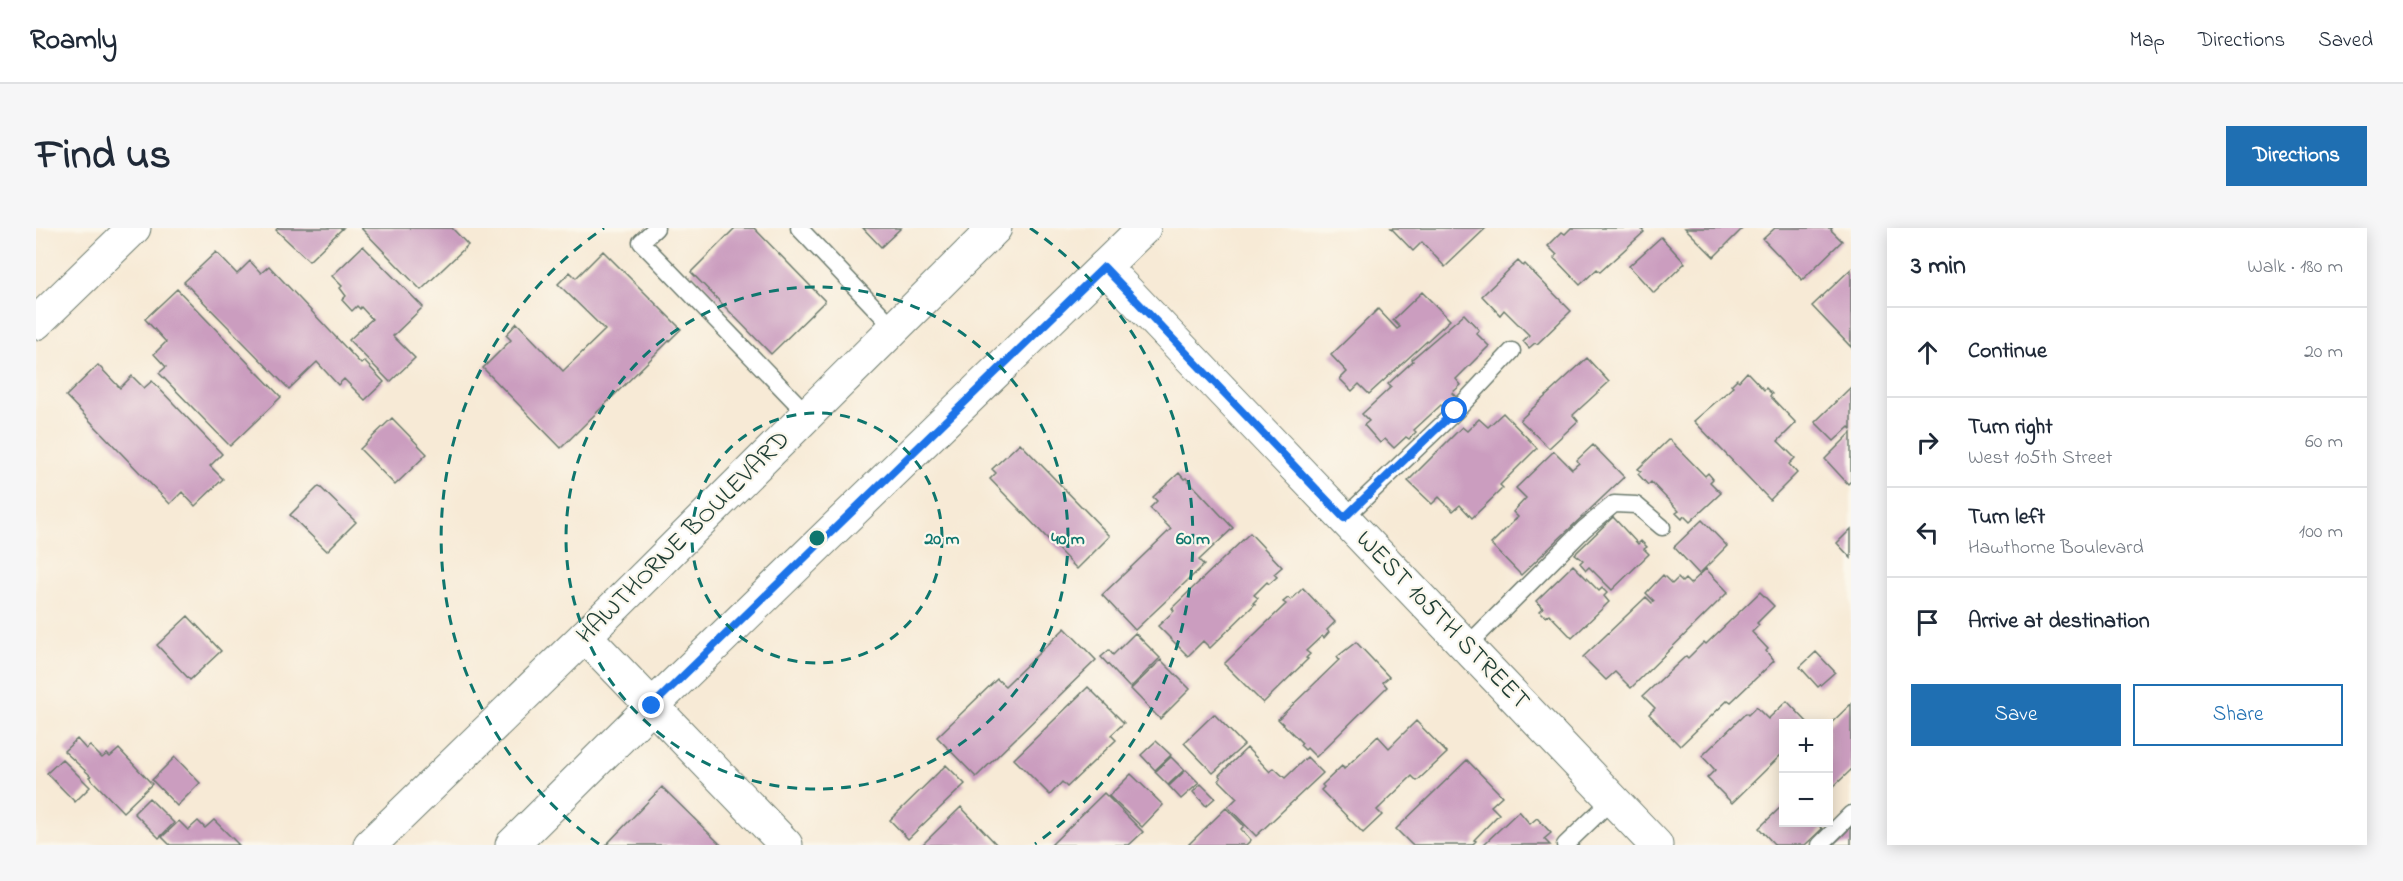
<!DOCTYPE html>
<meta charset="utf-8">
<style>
:root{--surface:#fff;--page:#f6f6f7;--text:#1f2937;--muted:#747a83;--line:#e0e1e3;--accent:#1f6fb2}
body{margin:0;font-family:"Indie Flower",sans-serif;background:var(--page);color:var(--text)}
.controls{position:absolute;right:18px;bottom:18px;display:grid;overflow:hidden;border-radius:0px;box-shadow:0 3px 15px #0003}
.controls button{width:54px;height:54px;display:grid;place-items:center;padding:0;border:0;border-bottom:2px solid var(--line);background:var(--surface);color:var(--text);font:30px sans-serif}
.stop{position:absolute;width:18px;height:18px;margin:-14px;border:4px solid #1a73e8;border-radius:50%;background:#fff}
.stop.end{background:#1a73e8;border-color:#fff;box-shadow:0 2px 6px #0008}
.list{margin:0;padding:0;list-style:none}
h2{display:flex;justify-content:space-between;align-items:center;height:78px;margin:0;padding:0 24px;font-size:26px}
h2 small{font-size:20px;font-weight:400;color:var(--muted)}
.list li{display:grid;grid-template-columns:39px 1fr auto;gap:18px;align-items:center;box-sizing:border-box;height:90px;padding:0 24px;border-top:2px solid var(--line)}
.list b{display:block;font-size:22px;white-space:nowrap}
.list p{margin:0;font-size:20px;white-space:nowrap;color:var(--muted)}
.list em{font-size:20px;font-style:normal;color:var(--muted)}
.actions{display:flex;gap:12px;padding:18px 24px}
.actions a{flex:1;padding:14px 0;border:2px solid var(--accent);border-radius:0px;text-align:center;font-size:21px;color:var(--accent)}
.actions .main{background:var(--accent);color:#fff}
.icon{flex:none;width:33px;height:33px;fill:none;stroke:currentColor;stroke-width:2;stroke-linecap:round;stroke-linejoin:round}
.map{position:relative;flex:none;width:1815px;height:617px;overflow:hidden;border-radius:0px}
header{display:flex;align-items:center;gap:36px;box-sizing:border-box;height:84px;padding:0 30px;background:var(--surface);border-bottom:2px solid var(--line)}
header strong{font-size:28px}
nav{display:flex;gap:33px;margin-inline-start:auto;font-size:21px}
.intro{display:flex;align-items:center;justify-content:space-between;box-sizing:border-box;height:144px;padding:0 36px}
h1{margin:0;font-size:42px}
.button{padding:15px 27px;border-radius:0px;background:var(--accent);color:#fff;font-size:21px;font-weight:700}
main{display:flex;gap:36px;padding:0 36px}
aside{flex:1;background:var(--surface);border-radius:0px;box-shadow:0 3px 15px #0003}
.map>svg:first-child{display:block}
.building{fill:#cb9dbf}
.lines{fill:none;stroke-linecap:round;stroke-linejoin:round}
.lane-casing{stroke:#6b7a6d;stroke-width:19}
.street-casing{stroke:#6b7a6d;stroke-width:35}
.primary-casing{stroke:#6b7a6d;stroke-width:35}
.lane{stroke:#fff;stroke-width:16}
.street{stroke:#fff;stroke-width:33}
.primary{stroke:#fff;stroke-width:33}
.route{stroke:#1a73e8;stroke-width:8}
.ring{fill:none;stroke:#0f766e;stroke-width:3;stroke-dasharray:10 8}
.labels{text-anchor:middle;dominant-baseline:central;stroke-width:4.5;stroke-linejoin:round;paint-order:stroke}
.street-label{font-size:26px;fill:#1f3d34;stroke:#fbf7ec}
.centre{fill:#0f766e;stroke:#fbf7ec;stroke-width:3}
.ring-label{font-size:18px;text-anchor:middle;font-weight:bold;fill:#0f766e;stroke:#fbf7ec;stroke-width:4.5;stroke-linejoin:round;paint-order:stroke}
</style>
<header>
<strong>Roamly</strong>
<nav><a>Map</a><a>Directions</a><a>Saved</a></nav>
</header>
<div class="intro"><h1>Find us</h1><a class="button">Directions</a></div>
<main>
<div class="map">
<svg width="1815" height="617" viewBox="0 0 1815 617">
<rect width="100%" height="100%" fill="#fbf7ec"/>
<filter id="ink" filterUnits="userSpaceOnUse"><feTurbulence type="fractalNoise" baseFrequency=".0167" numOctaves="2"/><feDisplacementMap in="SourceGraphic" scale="12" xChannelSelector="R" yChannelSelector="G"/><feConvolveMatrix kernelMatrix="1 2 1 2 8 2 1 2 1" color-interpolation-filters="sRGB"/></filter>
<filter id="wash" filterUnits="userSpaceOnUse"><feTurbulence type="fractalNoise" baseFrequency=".008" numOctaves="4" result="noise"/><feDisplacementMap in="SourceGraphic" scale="24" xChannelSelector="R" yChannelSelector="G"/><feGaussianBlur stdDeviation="1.35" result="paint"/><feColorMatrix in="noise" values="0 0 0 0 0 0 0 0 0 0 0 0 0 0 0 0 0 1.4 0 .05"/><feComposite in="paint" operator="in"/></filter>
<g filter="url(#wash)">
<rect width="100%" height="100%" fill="#f7ead6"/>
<g id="blocks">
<path class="building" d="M 242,0 L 307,0 L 273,33 L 240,2 Z
M 325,0 L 416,0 L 432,17 L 385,62 Z
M 699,0 L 718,0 L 789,73 L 735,126 L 655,44 Z
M 827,0 L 865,0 L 845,19 Z
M 1355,0 L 1450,0 L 1409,39 L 1386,14 L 1377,23 Z
M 1535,0 L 1608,0 L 1606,2 L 1608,4 L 1564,44 L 1561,41 L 1544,57 L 1518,30 L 1521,27 L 1512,18 L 1526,4 L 1529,6 Z
M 1649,0 L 1707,0 L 1678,29 Z
M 1739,0 L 1796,0 L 1795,2 L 1806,13 L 1766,52 L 1727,11 Z
M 1625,9 L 1649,35 L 1618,65 L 1593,38 Z
M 327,18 L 387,79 L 357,108 L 379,130 L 354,154 L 313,112 L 336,91 L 325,79 L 324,81 L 321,78 L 316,83 L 306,72 L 310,68 L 304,60 L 306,58 L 296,48 Z
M 567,23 L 645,101 L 525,220 L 447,140 L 475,112 L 470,107 L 481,95 L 527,143 L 569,102 L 522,56 L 534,44 L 540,50 Z
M 180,24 L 201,46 L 214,33 L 225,45 L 233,38 L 325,136 L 328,133 L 348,154 L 329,172 L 308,151 L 302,157 L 281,134 L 253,161 L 148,54 Z
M 1482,33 L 1487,38 L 1489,36 L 1535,83 L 1501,116 L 1499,115 L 1493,120 L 1487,113 L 1493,107 L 1468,82 L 1464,87 L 1446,68 Z
M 1815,41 L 1815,119 L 1776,78 Z
M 141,61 L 245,169 L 194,218 L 123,145 L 130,139 L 118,126 L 130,114 L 109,91 Z
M 1386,64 L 1414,92 L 1333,166 L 1323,156 L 1316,163 L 1304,151 L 1311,144 L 1295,127 L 1342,81 L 1361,101 L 1364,99 L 1357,92 Z
M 1428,86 L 1443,102 L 1440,105 L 1453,118 L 1420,151 L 1425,157 L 1416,165 L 1421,170 L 1409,181 L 1405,177 L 1378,202 L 1380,204 L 1373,211 L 1370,209 L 1358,220 L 1349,211 L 1344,215 L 1328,197 L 1333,193 L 1326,186 L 1355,159 L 1352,156 L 1377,133 L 1376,131 Z
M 1551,130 L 1573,154 L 1537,187 L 1542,193 L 1513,220 L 1484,192 Z
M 62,137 L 84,160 L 96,148 L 108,160 L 116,153 L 186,226 L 174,238 L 187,251 L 159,278 L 146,264 L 134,276 L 30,168 Z
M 1711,144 L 1728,162 L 1730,160 L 1736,166 L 1734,168 L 1760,195 L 1742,213 L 1759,230 L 1753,236 L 1761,245 L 1734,272 L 1658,193 L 1697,159 L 1695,157 L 1701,151 L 1703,153 Z
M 1815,159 L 1815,201 L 1813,199 L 1798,213 L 1779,194 Z
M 1467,185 L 1501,220 L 1464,257 L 1467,260 L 1436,290 L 1424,277 L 1417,283 L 1403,269 L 1396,276 L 1372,253 L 1426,199 L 1431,203 L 1443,191 L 1452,199 Z
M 356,190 L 391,226 L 359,257 L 324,221 Z
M 1815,205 L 1815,253 L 1812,256 L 1789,231 Z
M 1633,211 L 1669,248 L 1672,245 L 1677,251 L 1674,254 L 1685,265 L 1654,294 L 1648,288 L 1646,291 L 1640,285 L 1643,283 L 1615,254 L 1612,257 L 1602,246 L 1605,243 L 1602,241 Z
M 984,215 L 1074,308 L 1041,341 L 954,251 L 960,245 L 956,241 Z
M 1557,217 L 1588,249 L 1485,347 L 1455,316 L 1482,289 L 1477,284 L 1490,270 L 1480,260 L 1518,223 L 1536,241 L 1543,235 L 1541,232 Z
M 1143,245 L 1148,251 L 1150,250 L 1197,300 L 1163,332 L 1168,337 L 1099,402 L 1066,367 L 1135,301 L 1114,280 L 1121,273 L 1117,269 Z
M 283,258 L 320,294 L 291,323 L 254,287 Z
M 1577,289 L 1602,316 L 1605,313 L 1611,319 L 1608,321 L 1613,326 L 1576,362 L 1553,339 L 1550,342 L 1544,335 L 1547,332 L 1539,326 Z
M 1666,292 L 1691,318 L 1663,346 L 1638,319 Z
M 1815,301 L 1815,330 L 1801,315 Z
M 1214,305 L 1246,339 L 1238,346 L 1241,349 L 1233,356 L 1231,354 L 1218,367 L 1222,370 L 1217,375 L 1219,376 L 1174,420 L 1167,413 L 1152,428 L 1122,398 L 1138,383 L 1136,380 Z
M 1537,337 L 1563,363 L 1566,360 L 1571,365 L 1568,368 L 1573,374 L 1536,410 L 1513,386 L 1510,389 L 1504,383 L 1507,380 L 1500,373 Z
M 1670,341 L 1692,364 L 1595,460 L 1579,444 L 1570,452 L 1547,429 L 1610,369 L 1616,375 L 1618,373 L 1610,365 L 1627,347 L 1636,356 L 1642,350 L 1646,354 L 1649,351 L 1654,356 Z
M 1267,360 L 1299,394 L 1291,402 L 1293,404 L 1288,410 L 1286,408 L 1270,423 L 1274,426 L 1270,430 L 1272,431 L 1227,475 L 1188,436 L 1250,376 L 1247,374 L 1252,370 L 1255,372 Z
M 1724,364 L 1738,378 L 1721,395 L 1723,397 L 1716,404 L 1732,421 L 1730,423 L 1738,433 L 1695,474 L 1692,472 L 1644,518 L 1613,486 L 1619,480 L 1607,468 L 1650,428 L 1652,430 L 1668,414 L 1670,416 Z
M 152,388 L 185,423 L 154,452 L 121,417 Z
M 1029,400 L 1060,432 L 940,549 L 901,509 L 961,451 L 969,458 Z
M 1099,405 L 1124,430 L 1094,460 L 1065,429 L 1073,422 L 1077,427 Z
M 1320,414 L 1353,449 L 1347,454 L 1351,459 L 1280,529 L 1271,520 L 1269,522 L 1264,517 L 1266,515 L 1242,491 L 1303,432 L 1301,429 Z
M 1780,424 L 1799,444 L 1782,459 L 1764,439 Z
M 1125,432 L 1154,461 L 1124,491 L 1095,461 Z
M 1052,459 L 1088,495 L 1075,507 L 1080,512 L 1031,559 L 1026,554 L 1014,567 L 978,531 Z
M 1751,473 L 1773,496 L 1748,496 L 1748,524 L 1696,575 L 1671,550 L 1679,542 L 1666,528 L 1710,485 L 1712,487 L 1720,479 L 1732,491 Z
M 1815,476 L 1815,542 L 1796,560 L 1792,557 L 1792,498 Z
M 1178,486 L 1208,517 L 1177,545 L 1148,515 Z
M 1380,493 L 1411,525 L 1381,553 L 1376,548 L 1341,582 L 1346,587 L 1327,605 L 1285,562 L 1288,559 L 1286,557 L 1306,538 L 1308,541 L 1342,508 L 1353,520 Z
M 41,511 L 50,521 L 54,518 L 66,530 L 71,526 L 74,529 L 83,521 L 116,556 L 87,584 L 53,549 L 55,548 L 28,523 Z
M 1120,513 L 1135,527 L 1119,542 L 1105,527 Z
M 1211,520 L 1234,544 L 1238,540 L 1249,550 L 1271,529 L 1287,545 L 1220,608 L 1192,579 L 1201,570 L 1183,552 L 1185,550 L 1183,547 Z
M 139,529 L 164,555 L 141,578 L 116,552 Z
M 1135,529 L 1148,542 L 1132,557 L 1119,544 Z
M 26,531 L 54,559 L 39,574 L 11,545 Z
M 1431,532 L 1466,568 L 1455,578 L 1463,586 L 1438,612 L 1440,613 L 1436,617 L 1376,617 L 1360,601 Z
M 910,537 L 929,556 L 872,611 L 854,592 Z
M 1150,542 L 1163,555 L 1145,571 L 1133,558 Z
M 1095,546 L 1127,577 L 1106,599 L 1073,568 Z
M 1165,556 L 1179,570 L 1170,578 L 1157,564 Z
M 626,559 L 685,617 L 570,617 Z
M 1068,565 L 1107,604 L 1093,617 L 1015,617 Z
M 113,570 L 138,595 L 123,610 L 98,585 Z
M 1748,576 L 1748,594 L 1780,594 L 1786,601 L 1769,617 L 1739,617 L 1723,600 Z
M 925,579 L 961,617 L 886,617 L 922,582 Z
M 1190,580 L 1208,598 L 1205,601 L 1215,612 L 1210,617 L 1152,617 Z
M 1483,583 L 1494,596 L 1501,590 L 1515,605 L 1508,611 L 1514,617 L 1447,617 Z
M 178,592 L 203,617 L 134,617 L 126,609 L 143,593 L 152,602 L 162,593 L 169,600 Z
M 1815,599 L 1815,617 L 1797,617 Z"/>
</g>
</g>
<g filter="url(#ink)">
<use href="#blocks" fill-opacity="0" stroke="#6b7a6d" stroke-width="1.5"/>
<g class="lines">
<g class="lane-casing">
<path id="lane" d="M 620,0 L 605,14 L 772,187
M 763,0 L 859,101
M 1308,290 L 1419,184 L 1476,123
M 1430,419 L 1548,301 L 1578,276 L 1600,277 L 1626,299
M 1529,617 L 1577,571
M 1784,617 L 1815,586"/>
</g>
<g class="street-casing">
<path id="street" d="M 1068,39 L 1620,617
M 0,95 L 98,0
M 549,408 L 750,617"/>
</g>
<g class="primary-casing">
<path id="primary" d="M 334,617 L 549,408 L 959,0
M 476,617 L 616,478 L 1108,0"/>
</g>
<use href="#lane" class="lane"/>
<use href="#street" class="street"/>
<use href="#primary" class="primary"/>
</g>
</g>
<g class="lines" filter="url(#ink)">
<path class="route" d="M 616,478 L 1068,39 L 1308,290 L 1419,183"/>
</g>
<g class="ring">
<circle cx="781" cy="310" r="125"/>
<circle cx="781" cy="310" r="251"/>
<path d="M563 616A376 376 0 0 1 568 0M994 0A376 376 0 0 1 999 616"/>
</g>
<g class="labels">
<g class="street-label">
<text transform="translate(648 310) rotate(-45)">HAWTHORNE BOULEVARD</text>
<text transform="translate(1406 393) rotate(46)">WEST 105TH STREET</text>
</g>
</g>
<circle cx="781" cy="310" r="9" class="centre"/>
<g class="ring-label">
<text x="906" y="316">20 m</text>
<text x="1032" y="316">40 m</text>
<text x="1157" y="316">60 m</text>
</g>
</svg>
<div class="controls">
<button>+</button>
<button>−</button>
</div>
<div class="stop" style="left:1419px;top:183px"></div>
<div class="stop end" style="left:616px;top:478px"></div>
</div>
<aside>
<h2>3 min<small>Walk · 180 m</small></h2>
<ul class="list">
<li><svg class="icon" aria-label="ahead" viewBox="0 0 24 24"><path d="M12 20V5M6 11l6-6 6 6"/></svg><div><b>Continue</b></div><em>20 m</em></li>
<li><svg class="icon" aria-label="right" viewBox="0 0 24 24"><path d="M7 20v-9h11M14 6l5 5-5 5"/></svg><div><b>Turn right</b><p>West 105th Street</p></div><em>60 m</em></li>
<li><svg class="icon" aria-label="left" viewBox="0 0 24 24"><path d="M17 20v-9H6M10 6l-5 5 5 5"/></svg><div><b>Turn left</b><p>Hawthorne Boulevard</p></div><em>100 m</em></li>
<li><svg class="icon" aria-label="arrive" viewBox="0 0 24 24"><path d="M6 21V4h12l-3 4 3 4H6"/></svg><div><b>Arrive at destination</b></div></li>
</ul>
<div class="actions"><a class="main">Save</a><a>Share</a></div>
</aside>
</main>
